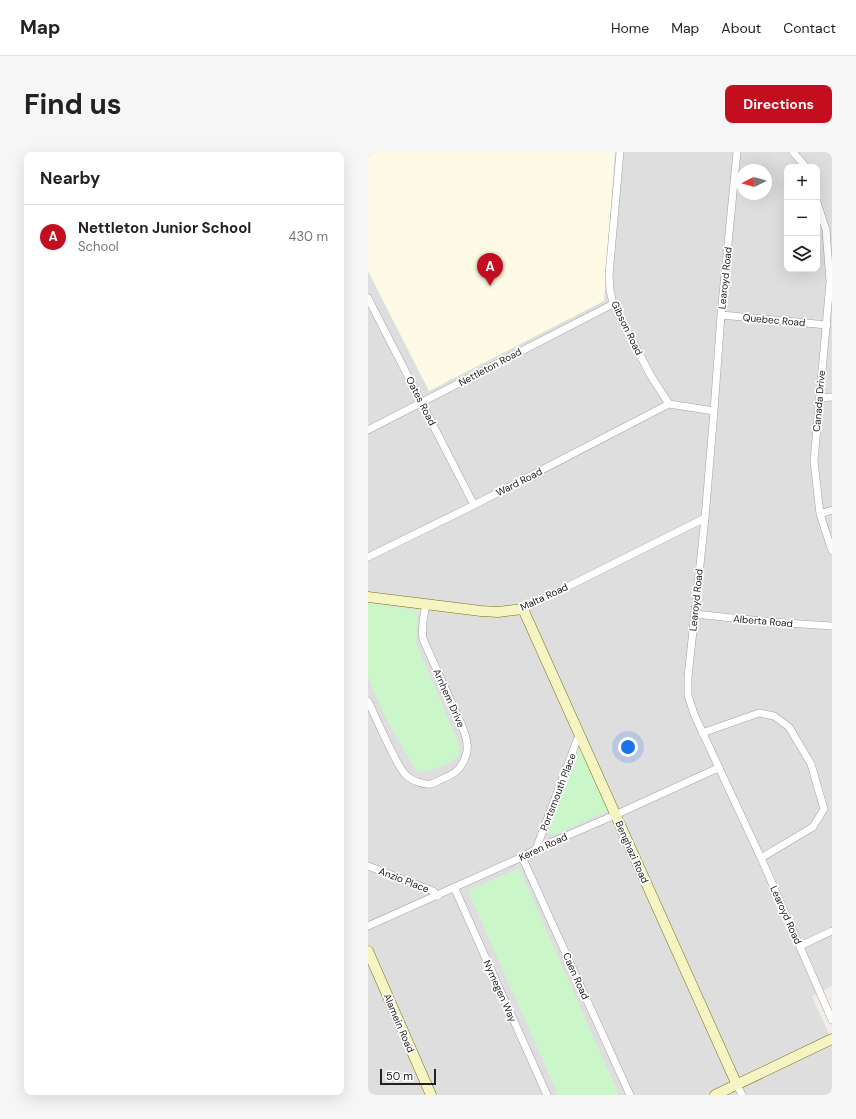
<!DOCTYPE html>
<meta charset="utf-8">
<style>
:root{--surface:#fff;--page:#f6f6f6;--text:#222;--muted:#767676;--line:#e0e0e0;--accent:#c40e1f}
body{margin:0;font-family:"DM Sans",sans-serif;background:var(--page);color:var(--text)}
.controls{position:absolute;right:12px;top:12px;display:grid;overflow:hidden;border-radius:8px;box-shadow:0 4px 16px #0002}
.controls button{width:36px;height:36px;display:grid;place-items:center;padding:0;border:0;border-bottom:1px solid var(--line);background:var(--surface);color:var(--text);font:20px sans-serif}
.compass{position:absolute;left:368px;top:12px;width:36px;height:36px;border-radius:50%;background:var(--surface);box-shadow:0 4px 16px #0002;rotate:264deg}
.scale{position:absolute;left:12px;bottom:10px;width:56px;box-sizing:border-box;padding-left:4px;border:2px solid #212121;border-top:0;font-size:11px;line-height:14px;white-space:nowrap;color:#212121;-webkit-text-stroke:3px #fff;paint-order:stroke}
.you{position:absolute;left:260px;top:595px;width:14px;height:14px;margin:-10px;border:3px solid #fff;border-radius:50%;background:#1a73e8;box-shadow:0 0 0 6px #1a73e833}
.badge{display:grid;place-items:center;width:26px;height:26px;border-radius:50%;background:var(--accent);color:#fff;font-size:13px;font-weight:700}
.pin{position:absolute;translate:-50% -33px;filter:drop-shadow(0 1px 2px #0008)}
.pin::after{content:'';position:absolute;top:21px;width:14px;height:12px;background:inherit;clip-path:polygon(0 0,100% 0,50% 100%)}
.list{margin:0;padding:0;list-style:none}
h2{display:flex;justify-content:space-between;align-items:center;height:52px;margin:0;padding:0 16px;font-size:17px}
h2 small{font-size:13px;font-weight:400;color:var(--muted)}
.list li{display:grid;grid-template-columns:26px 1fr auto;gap:12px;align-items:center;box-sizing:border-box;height:64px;padding:0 16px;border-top:1px solid var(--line)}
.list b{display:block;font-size:15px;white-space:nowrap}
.list p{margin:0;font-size:13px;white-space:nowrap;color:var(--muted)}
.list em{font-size:13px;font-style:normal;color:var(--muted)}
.icon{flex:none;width:22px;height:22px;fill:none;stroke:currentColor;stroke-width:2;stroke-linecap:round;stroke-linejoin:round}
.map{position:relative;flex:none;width:464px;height:943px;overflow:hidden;border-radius:8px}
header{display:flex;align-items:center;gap:24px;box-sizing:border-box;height:56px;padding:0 20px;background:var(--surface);border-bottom:1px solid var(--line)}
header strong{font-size:19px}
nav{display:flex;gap:22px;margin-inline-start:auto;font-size:14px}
.intro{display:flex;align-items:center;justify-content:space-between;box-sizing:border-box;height:96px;padding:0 24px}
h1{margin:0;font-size:28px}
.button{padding:10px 18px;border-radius:8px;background:var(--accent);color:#fff;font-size:14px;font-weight:700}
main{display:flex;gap:24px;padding:0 24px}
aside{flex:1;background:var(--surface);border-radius:8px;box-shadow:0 4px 16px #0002}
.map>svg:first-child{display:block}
.residential{fill:#dfdedf;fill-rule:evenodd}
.education{fill:#fdfbe6}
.park{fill:#cbf6ca}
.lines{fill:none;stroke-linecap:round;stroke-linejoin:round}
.street-casing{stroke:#a2a2a2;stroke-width:8}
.secondary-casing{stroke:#72740d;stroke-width:11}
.street{stroke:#fff;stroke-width:7}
.secondary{stroke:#f6f4c2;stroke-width:10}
.labels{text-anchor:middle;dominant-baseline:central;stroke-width:3.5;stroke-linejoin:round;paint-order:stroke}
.street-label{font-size:10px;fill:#212121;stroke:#fff}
</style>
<header>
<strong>Map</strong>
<nav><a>Home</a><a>Map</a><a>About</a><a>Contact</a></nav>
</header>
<div class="intro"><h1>Find us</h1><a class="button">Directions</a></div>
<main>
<aside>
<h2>Nearby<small></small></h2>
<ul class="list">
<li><span class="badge">A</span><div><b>Nettleton Junior School</b><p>School</p></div><em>430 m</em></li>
</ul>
</aside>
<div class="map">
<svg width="464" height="943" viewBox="0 0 464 943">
<rect width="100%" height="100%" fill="#f1ede9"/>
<path class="residential" d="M 0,0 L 464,0 L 464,834 L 444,844 L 464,889 L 464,943 L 0,943 ZM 419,15 L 449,15 L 449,117 L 419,117 ZM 374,18 L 398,18 L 398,42 L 374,42 Z"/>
<path class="education" d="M 0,0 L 247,0 L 236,149 L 61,239 L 0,119 Z"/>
<path class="park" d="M 0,451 L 50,458 L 48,491 L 91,592 L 91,603 C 80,614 67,618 50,620 L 43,610 L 18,566 L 0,525 Z
M 212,594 L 239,655 L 240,659 L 186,683 L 181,683 L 181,677 L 210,596 Z
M 151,716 L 251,943 L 190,943 L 100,739 Z"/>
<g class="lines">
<g class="street-casing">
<path id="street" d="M 252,0 L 241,123 L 242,138 L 245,152 L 283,224 L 301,252 L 346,259
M 369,0 L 353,163 L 346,259 L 337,366 L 320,525 L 320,543 L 326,562 L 393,706 L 464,868
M 425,0 L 438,15
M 449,50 L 458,78 L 462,130 L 446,309 L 452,362 L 464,399
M 0,146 L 106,353
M 353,163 L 459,173
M 451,246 L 464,245
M 0,278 L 245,152
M 452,362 L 464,358
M 0,405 L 106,353 L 301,252
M 155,457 L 337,366
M 326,462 L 403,470 L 464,474
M 0,549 C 9,568 17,587 27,606 C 31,613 34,620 39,624 C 43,628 56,633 62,632 C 64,632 68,630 70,629 C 83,623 92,620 97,606 C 102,596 98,584 94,574 L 55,487 C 53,475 56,464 58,452
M 334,581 L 391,561 L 406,564 L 421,575 L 443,612 L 456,657 L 445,675 L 393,706
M 168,697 L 211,583
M 154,705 L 262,943
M 0,714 L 65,739 L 70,744
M 86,735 L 179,943
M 0,774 L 154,705 L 168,697 L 247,663 L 350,616
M 432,794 L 464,779
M 369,933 L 374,943"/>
</g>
<g class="secondary-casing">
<path id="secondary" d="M 0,445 L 113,459 L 130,460 L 155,457 L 369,933
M 0,799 L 63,943
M 347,943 L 464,887"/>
</g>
<use href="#street" class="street"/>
<use href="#secondary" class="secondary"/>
</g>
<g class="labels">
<g class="street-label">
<text transform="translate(357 126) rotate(-84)">Learoyd Road</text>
<text transform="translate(406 168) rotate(5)">Quebec Road</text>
<text transform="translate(259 176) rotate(64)">Gibson Road</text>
<text transform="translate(122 215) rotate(-28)">Nettleton Road</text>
<text transform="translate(53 249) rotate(63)">Oates Road</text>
<text transform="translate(451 249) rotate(-85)">Canada Drive</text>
<text transform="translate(151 330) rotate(-27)">Ward Road</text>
<text transform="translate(176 445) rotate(-25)">Malta Road</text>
<text transform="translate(328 448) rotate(-84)">Learoyd Road</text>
<text transform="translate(395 469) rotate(5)">Alberta Road</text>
<text transform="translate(81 546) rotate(66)">Arnhem Drive</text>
<text transform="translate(190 640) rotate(-69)">Portsmouth Place</text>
<text transform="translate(175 695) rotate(-25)">Keren Road</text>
<text transform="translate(264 700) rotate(66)">Benghazi Road</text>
<text transform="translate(36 728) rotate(21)">Anzio Place</text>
<text transform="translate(418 763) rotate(66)">Learoyd Road</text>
<text transform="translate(208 824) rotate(66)">Caen Road</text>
<text transform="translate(132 839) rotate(66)">Nymegen Way</text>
<text transform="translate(31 871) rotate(67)">Alamein Road</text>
</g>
</g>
</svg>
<div class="controls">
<button>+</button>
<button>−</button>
<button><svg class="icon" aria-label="layers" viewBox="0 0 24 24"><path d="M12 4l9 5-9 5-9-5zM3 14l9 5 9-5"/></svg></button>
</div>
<svg class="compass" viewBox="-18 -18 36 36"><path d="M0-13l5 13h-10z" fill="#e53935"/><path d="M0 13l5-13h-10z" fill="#767676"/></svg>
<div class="scale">50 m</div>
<div class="you"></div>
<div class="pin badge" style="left:122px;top:134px">A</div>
</div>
</main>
